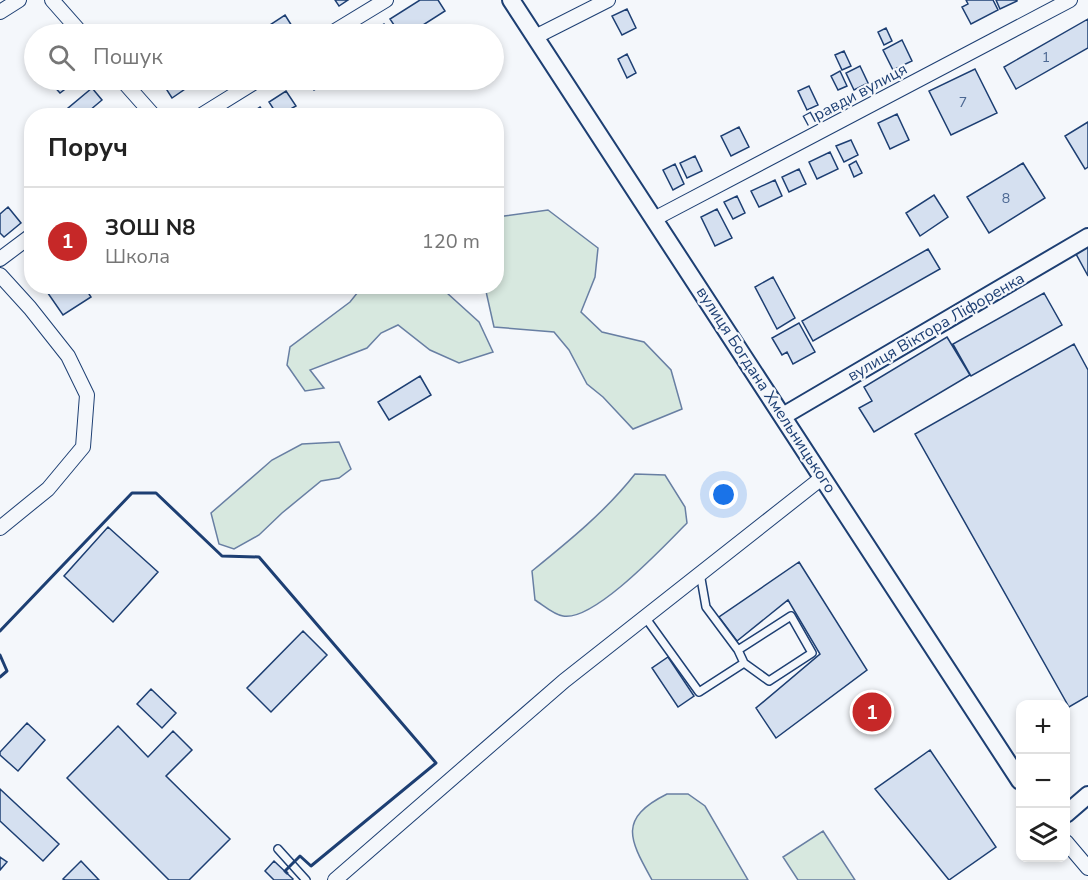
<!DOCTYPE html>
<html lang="uk">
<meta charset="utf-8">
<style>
:root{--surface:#fff;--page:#f2f2f2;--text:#222;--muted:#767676;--line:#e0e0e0;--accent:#c62828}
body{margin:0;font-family:"Nunito Sans",sans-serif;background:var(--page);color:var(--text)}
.controls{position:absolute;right:18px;bottom:18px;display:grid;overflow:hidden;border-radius:12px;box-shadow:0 3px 9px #0003}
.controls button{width:54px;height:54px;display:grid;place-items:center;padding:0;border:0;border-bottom:2px solid var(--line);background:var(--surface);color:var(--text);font:30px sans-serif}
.you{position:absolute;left:724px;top:495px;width:21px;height:21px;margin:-15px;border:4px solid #fff;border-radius:50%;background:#1a73e8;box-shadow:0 0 0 9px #1a73e833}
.badge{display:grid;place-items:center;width:39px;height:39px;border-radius:50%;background:var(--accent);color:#fff;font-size:20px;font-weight:700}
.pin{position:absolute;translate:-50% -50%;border:3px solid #fff;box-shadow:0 2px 6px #0006}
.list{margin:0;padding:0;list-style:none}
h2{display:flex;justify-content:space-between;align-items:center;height:78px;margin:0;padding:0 24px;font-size:26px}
h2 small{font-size:20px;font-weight:400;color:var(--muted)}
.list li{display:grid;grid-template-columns:39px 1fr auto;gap:18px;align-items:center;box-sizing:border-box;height:108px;padding:0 24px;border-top:2px solid var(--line)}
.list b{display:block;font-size:22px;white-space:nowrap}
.list p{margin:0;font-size:20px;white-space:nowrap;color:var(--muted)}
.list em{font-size:20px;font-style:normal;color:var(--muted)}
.icon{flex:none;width:33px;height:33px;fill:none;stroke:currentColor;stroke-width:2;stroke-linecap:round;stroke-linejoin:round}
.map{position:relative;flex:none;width:1088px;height:880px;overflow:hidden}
.search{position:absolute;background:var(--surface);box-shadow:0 3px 9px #0003;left:24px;top:24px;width:480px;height:66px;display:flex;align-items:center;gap:15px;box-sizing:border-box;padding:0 21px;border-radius:33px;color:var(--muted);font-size:22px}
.panel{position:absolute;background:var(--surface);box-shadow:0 3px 9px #0003;left:24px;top:108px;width:480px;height:186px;border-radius:24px}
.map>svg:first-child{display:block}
.green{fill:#d7e8df;stroke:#687fa3;stroke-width:1.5}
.building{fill:#d5e0f0;stroke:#1d3f73;stroke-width:1.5}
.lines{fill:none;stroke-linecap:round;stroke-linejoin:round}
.service-casing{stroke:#1d3f73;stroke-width:10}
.minor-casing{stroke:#1d3f73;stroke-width:16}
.tertiary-casing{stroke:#1d3f73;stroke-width:20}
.service{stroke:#f4f7fb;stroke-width:7}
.minor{stroke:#f4f7fb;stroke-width:14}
.tertiary{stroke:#f4f7fb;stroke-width:16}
.wall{stroke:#1d3f73;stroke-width:3}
.labels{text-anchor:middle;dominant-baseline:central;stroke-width:4.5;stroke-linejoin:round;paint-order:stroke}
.number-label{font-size:14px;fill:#4b6792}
.street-label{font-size:16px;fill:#1d3f73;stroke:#f4f7fb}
</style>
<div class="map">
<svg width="1088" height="880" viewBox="0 0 1088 880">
<rect width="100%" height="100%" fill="#f4f7fb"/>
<path class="green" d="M 548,210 L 598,248 L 595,277 L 581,312 L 602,332 L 644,342 L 671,370 L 682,409 L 633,429 L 603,397 L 587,384 L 569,350 L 554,332 L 494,327 L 485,287 L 496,286 L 497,217 Z
M 362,287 L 397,287 L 419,292 L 447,293 L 479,322 L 493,352 L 459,363 L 430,350 L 398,325 L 381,333 L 367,348 L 310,370 L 324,388 L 305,391 L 287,365 L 290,347 L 350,302 Z
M 339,442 L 351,469 L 339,478 L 321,481 L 282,513 L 259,535 L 234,549 L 219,544 L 211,513 L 272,460 L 302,444 Z
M 635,474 L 665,475 L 685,507 L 687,523 C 665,545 594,622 563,616 C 554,615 543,605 535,600 L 532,571 C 569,541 606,511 635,474 Z
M 667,794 L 688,794 L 705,806 L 748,880 L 652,880 C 630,840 617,819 667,794 Z
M 823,831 L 855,880 L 798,880 L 783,857 Z"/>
<path class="building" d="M 335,0 L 348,0 L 339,6 Z
M 420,0 L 438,0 L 445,11 L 409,34 L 400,34 L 390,19 Z
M 966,0 L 993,0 L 998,10 L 971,24 L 962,7 L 968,4 Z
M 996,0 L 1017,0 L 1017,1 L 1000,9 Z
M 627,9 L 636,28 L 622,35 L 612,16 Z
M 285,15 L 297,34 L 261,34 L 259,32 Z
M 1088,19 L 1088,48 L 1016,89 L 1004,67 Z
M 384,24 L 392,34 L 368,34 Z
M 886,28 L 892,41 L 884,45 L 878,32 Z
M 902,40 L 912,61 L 893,70 L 883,50 Z
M 844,51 L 851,66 L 842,70 L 835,55 Z
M 627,54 L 636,73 L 627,78 L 618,59 Z
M 860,66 L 868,83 L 854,90 L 846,73 Z
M 975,69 L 997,113 L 951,135 L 929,91 Z
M 840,71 L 847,86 L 838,90 L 831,76 Z
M 55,80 L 77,80 L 60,93 L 51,83 Z
M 177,80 L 184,80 L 188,87 L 172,98 L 165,87 Z
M 306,80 L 331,80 L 314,90 Z
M 809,86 L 818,105 L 807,110 L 798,91 Z
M 92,88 L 102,100 L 83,116 L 72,116 L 67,109 Z
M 286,91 L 296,106 L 278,116 L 269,102 Z
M 260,107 L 266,116 L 247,116 Z
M 897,114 L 909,140 L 890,149 L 878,123 Z
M 1088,122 L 1088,167 L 1085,169 L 1065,136 Z
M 739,127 L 749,147 L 731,156 L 721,136 Z
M 851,140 L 858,155 L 844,162 L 836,146 Z
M 830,152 L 838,169 L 817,179 L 809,162 Z
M 695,156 L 702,171 L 687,178 L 680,163 Z
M 856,161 L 862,173 L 854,177 L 849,165 Z
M 1023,163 L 1045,198 L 989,233 L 967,197 Z
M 675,164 L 684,184 L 673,190 L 663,170 Z
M 799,169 L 806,184 L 789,192 L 782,177 Z
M 775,180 L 782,196 L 759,207 L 751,191 Z
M 934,195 L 948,217 L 920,236 L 906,213 Z
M 737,196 L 745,213 L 733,219 L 724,202 Z
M 8,207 L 21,223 L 4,237 L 0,233 L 0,214 Z
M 717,209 L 732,238 L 715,246 L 701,217 Z
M 1088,247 L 1088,276 L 1076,254 Z
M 928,249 L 940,269 L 813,341 L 802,321 Z
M 773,277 L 795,318 L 777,329 L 755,287 Z
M 43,286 L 84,286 L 91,297 L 63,315 Z
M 1044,293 L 1062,325 L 971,376 L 953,344 Z
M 799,323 L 815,352 L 793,364 L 787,352 L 782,355 L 772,338 Z
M 947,337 L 970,375 L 874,432 L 859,408 L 872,401 L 864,387 Z
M 1074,344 L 1088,370 L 1088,696 L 1069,707 L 915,434 Z
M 420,376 L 431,395 L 389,420 L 378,402 Z
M 108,527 L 158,572 L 113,622 L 64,576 Z
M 799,562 L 867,670 L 776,738 L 756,708 L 820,654 L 788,600 L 737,641 L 719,617 Z
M 303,631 L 327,655 L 271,712 L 247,688 Z
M 668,657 L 694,696 L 678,707 L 652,668 Z
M 151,689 L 176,713 L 162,728 L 137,704 Z
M 27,723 L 45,740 L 18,771 L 0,755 L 0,752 Z
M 118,726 L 148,757 L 173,731 L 192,750 L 166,776 L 230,839 L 189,880 L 169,880 L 67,778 Z
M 930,750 L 996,847 L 949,880 L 875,789 Z
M 0,789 L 59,844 L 43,861 L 0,821 Z
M 0,857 L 7,862 L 0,870 Z
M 81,861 L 99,880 L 65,880 L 63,879 Z
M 274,861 L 293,879 L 292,880 L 274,880 L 265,871 Z"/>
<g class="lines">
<g class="service-casing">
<path id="service" d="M 700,573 L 706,607 L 738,650 L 791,616 L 812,653 L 769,681 L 744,663 L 738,650
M 645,617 L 699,692 L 744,663
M 278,849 L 306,880"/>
</g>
<g class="minor-casing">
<path id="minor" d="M 52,0 L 82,34
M 0,12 L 19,0
M 330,34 L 386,0
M 535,37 L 608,0
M 122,80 L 154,116
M 200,116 L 258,80
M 654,219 L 1070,0
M 0,259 L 32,235
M 0,275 L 30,308 L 68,356 L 87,395 L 83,447 L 48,489 L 0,528
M 1066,842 L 1088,868
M 335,880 L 564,681 L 823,477"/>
</g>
<g class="tertiary-casing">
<path id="tertiary" d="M 511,0 L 1020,781
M 783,416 L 1088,237
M 1066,814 L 1088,795"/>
</g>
<use href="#service" class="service"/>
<use href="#minor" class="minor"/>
<use href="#tertiary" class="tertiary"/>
<path class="wall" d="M 0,631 L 132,493 L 156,493 L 222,556 L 259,557 L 436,763 L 311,866 L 300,856 L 285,871 L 287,873
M 0,655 L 7,671 L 0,677"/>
</g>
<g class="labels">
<g class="number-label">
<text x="1046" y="57">1</text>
<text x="963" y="102">7</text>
<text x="1006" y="198">8</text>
</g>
<g class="street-label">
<text transform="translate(855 95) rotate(-28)">Правди вулиця</text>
<text transform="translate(936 327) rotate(-30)">вулиця Віктора Ліфоренка</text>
<text transform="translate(766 390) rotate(57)">вулиця Богдана Хмельницького</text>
</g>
</g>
</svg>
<div class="controls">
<button>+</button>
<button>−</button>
<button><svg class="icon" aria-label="layers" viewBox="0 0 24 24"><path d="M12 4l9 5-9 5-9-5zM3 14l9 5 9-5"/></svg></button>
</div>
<div class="you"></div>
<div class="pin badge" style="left:872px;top:712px">1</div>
<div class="search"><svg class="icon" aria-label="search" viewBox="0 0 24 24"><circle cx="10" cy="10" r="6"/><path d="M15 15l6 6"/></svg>Пошук</div>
<section class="panel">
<h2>Поруч<small></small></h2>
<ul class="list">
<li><span class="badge">1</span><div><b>ЗОШ N8</b><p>Школа</p></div><em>120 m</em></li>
</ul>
</section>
</div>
